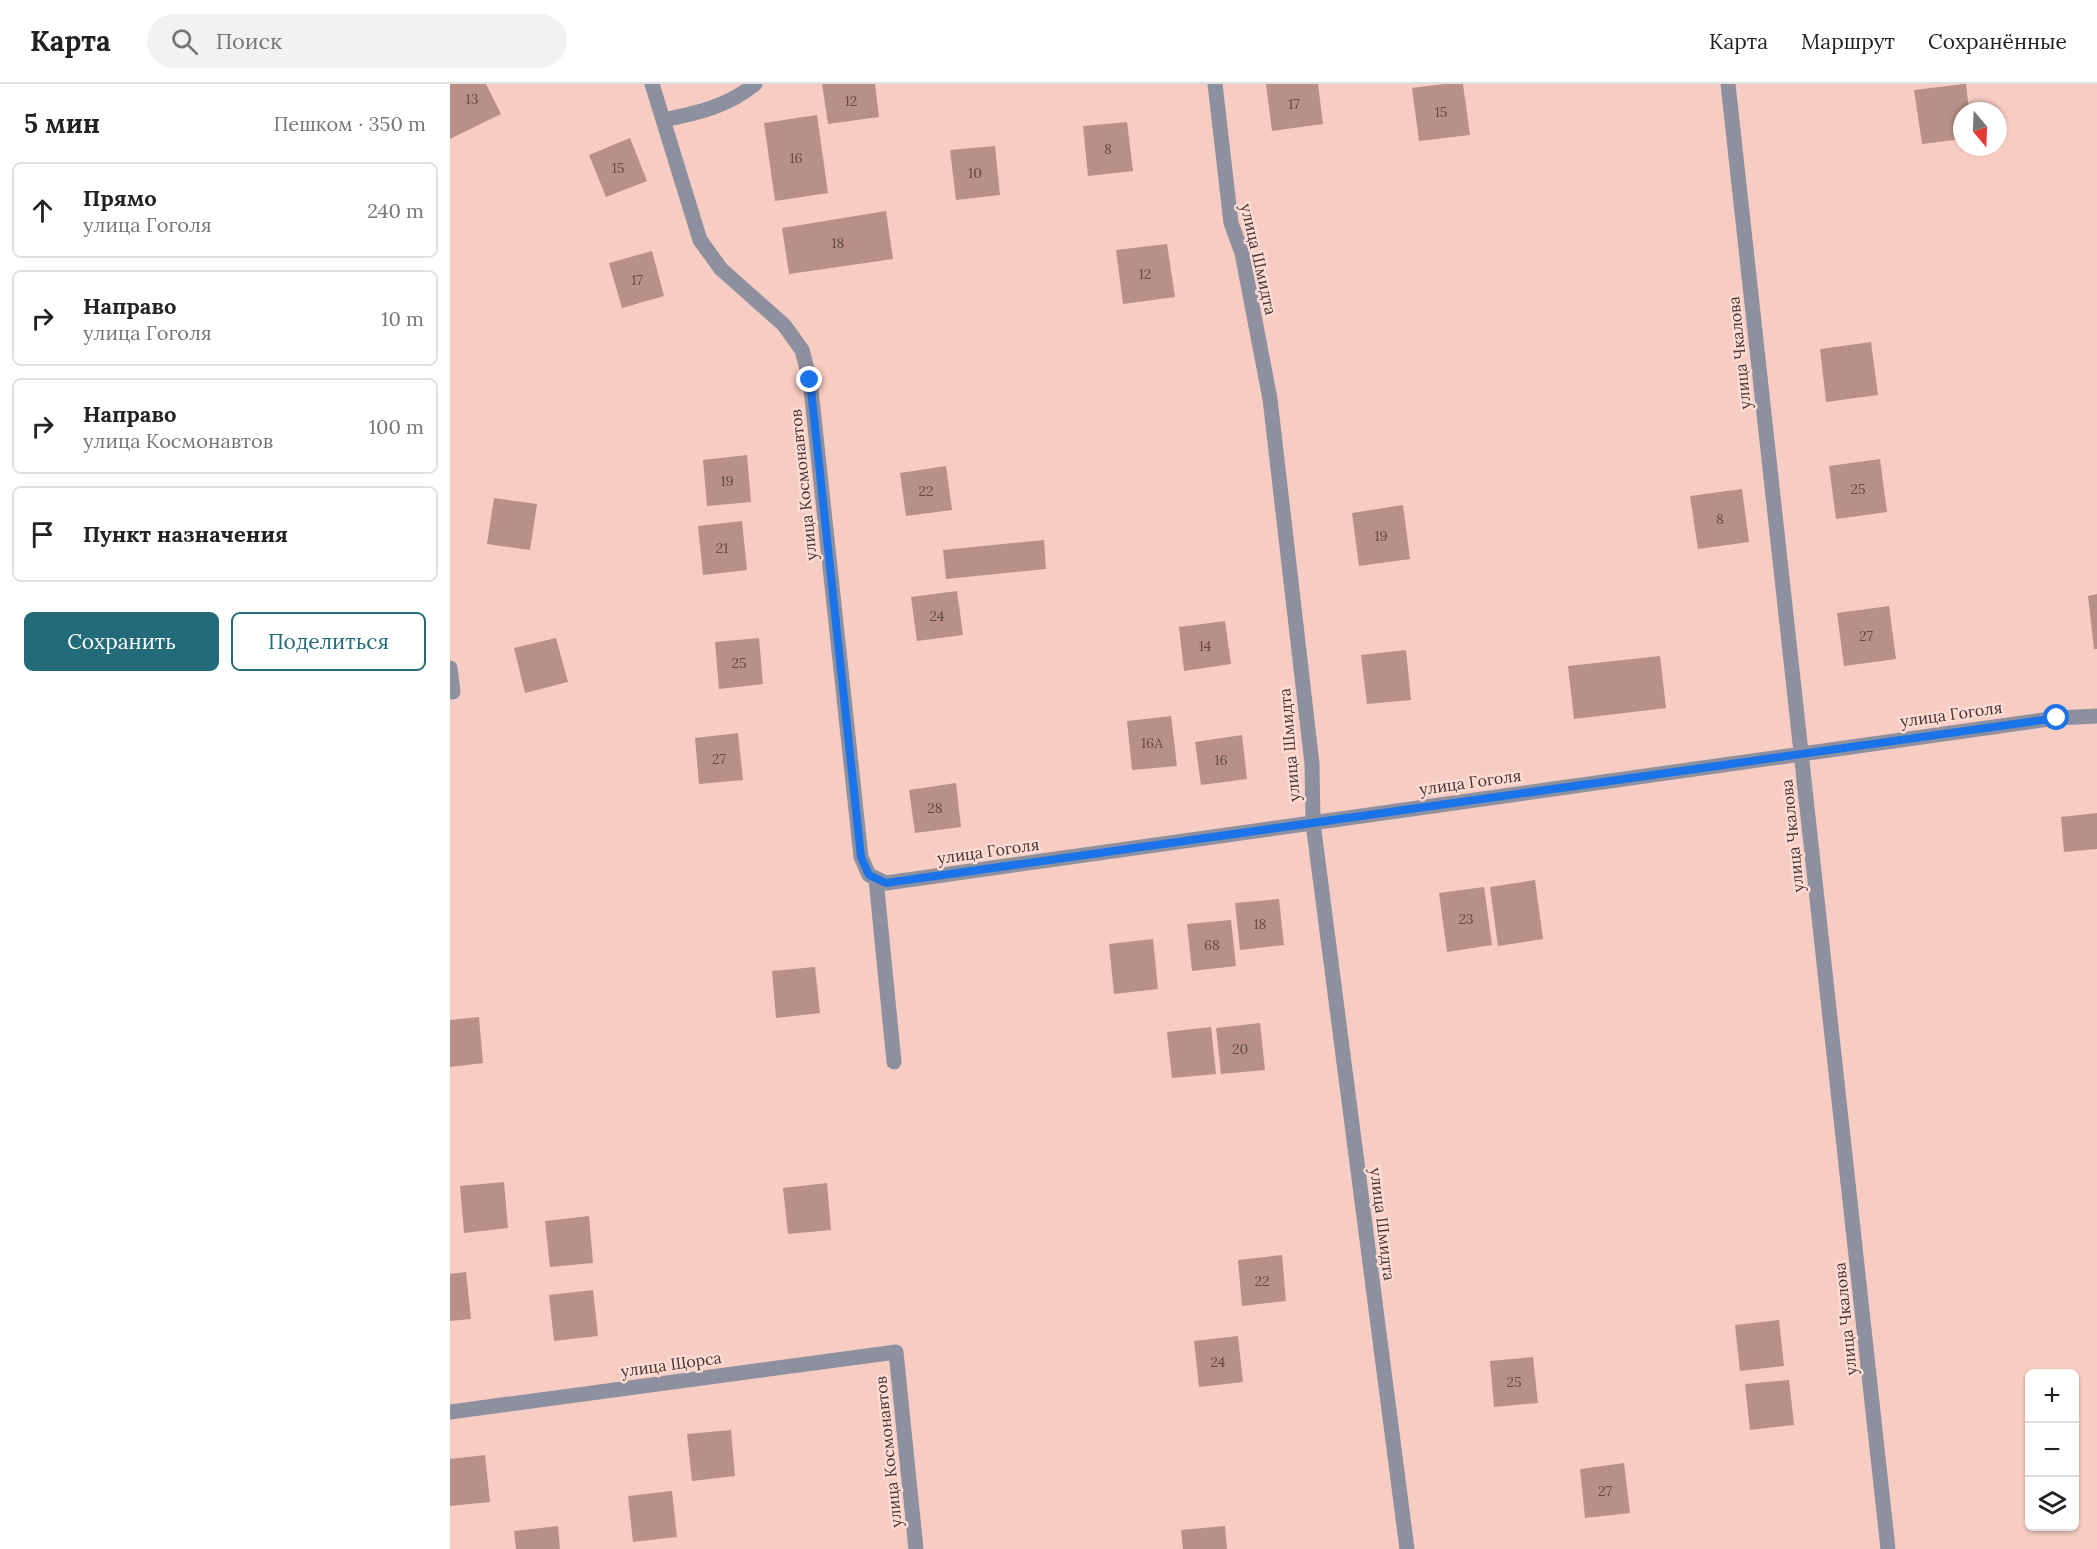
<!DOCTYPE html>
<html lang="ru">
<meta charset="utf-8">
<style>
:root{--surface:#fff;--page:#f2f2f2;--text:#222;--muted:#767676;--line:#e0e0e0;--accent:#236b78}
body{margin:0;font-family:Lora,serif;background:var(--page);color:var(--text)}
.controls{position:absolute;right:18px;bottom:18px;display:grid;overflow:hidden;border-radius:9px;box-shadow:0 2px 4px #0004}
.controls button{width:54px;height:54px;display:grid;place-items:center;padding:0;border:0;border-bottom:2px solid var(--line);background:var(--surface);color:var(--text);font:30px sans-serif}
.compass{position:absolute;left:1503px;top:18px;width:54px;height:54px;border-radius:50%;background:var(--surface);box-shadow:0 2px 4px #0004;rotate:161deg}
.stop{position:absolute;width:18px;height:18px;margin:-14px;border:4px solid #1a73e8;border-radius:50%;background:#fff}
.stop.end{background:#1a73e8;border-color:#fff;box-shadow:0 2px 6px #0008}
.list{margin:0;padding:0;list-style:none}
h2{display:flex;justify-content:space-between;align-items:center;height:78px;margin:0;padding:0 24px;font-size:26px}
h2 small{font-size:20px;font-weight:400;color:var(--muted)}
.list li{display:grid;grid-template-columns:39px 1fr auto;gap:18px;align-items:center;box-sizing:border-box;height:96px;margin:0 12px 12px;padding:0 12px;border:2px solid var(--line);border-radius:9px}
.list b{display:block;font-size:22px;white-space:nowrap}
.list p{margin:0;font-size:20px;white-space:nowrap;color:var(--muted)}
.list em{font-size:20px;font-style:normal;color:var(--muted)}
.actions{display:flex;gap:12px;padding:18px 24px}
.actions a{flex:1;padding:14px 0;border:2px solid var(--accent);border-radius:9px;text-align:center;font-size:21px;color:var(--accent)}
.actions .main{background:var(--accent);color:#fff}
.icon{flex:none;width:33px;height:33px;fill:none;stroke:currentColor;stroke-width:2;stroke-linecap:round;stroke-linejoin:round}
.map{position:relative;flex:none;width:1647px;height:1465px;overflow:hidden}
header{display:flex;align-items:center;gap:36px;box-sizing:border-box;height:84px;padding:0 30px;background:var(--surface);border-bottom:2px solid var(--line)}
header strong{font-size:28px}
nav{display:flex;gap:33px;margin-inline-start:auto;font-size:21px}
.search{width:420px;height:54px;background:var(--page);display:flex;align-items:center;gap:15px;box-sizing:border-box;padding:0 21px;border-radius:33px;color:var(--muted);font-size:22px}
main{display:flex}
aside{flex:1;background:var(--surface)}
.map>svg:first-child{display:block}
.building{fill:#b99087}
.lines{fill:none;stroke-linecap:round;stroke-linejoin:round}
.minor{stroke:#8c909f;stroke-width:15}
.route{stroke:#1a73e8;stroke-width:8}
.labels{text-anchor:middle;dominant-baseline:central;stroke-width:5;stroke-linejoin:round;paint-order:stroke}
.number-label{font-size:14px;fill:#624a46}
.street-label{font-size:16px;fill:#453330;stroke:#fedbd3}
</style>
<header>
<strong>Карта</strong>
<div class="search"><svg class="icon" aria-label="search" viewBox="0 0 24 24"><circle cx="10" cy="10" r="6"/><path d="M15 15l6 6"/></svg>Поиск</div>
<nav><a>Карта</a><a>Маршрут</a><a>Сохранённые</a></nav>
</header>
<main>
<aside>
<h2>5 мин<small>Пешком · 350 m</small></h2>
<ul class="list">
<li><svg class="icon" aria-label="ahead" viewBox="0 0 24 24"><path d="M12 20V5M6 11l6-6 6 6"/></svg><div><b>Прямо</b><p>улица Гоголя</p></div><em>240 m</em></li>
<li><svg class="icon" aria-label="right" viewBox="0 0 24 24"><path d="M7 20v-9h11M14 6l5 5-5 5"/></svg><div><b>Направо</b><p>улица Гоголя</p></div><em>10 m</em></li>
<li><svg class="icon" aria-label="right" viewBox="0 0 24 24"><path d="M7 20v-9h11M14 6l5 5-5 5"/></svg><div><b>Направо</b><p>улица Космонавтов</p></div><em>100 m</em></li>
<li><svg class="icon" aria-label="arrive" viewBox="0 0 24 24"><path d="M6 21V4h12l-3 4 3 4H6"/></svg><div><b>Пункт назначения</b></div></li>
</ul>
<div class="actions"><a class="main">Сохранить</a><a>Поделиться</a></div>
</aside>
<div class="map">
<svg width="1647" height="1465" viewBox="0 0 1647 1465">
<rect width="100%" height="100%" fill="#f7ccc2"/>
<path class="building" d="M 0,0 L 36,0 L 51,30 L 0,55 Z
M 372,0 L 425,0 L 429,33 L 378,40 Z
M 816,0 L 868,0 L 873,40 L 822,47 Z
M 994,0 L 1013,0 L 1020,51 L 969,57 L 962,4 Z
M 1514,0 L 1516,0 L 1519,27 L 1512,27 L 1512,55 L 1472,60 L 1464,6 Z
M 367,31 L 378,109 L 325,117 L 314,39 Z
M 677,38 L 683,87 L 638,92 L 633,42 Z
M 180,54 L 197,97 L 156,113 L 139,71 Z
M 545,62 L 550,111 L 506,116 L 500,66 Z
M 436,127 L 443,175 L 339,190 L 332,144 Z
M 717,160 L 725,213 L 673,220 L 666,166 Z
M 202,167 L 214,212 L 172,224 L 159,179 Z
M 1421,258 L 1428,311 L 1376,318 L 1370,265 Z
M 297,371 L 301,418 L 257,422 L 253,376 Z
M 1430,375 L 1437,428 L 1386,435 L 1379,382 Z
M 496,382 L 502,426 L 456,432 L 450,389 Z
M 1292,405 L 1299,458 L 1248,465 L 1240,412 Z
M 44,414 L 87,420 L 80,466 L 37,460 Z
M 953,421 L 960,475 L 909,482 L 902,429 Z
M 292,437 L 297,486 L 253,491 L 248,442 Z
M 594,456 L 596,485 L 496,495 L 493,466 Z
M 507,507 L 513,551 L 467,557 L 461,513 Z
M 1647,510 L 1647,565 L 1644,565 L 1638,512 Z
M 1439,522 L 1446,575 L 1394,582 L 1387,529 Z
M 775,537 L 781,580 L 734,587 L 729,543 Z
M 106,554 L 118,598 L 75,609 L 64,564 Z
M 309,554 L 313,600 L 269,605 L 265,558 Z
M 956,566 L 961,616 L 917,620 L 911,571 Z
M 1210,572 L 1216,624 L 1124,635 L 1118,582 Z
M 721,632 L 727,682 L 682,686 L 677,637 Z
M 288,649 L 293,696 L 249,700 L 245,654 Z
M 792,651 L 797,695 L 751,701 L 745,658 Z
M 506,699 L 511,743 L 465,749 L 459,706 Z
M 1647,729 L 1647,765 L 1614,768 L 1611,733 Z
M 1085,796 L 1093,855 L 1048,862 L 1040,803 Z
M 1034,803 L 1042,861 L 997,868 L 989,809 Z
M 829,815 L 834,861 L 790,866 L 785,819 Z
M 781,836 L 786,882 L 742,887 L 737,840 Z
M 703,855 L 708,905 L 664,910 L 659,860 Z
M 365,883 L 370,929 L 326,934 L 322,887 Z
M 29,933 L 33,979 L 0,983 L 0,936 Z
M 810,939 L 815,986 L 771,990 L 766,944 Z
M 761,943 L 766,990 L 722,994 L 717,948 Z
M 54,1098 L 58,1144 L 14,1149 L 10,1102 Z
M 377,1099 L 381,1146 L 338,1150 L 333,1104 Z
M 139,1132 L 143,1179 L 100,1183 L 95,1137 Z
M 832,1171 L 836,1217 L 792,1222 L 788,1176 Z
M 16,1188 L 21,1235 L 0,1237 L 0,1190 Z
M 143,1206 L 148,1252 L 104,1257 L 99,1211 Z
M 1329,1236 L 1334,1282 L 1290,1287 L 1285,1241 Z
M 788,1252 L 793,1298 L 749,1303 L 744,1257 Z
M 1083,1273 L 1088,1319 L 1044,1323 L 1040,1277 Z
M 1339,1296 L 1344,1341 L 1300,1346 L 1295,1300 Z
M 281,1346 L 285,1392 L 242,1397 L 237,1350 Z
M 35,1371 L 40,1418 L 0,1422 L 0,1375 Z
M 1174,1379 L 1180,1429 L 1135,1434 L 1130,1385 Z
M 222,1407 L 227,1453 L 183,1458 L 178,1412 Z
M 108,1442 L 110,1465 L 66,1465 L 64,1447 Z
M 775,1442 L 777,1465 L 733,1465 L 731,1446 Z"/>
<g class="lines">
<path class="minor" d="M 202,0 L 250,156 L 271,185 L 334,241 L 352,266 L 360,296 L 411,773 L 419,791 L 436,799 L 1607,634 L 1647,632
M 765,0 L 781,139 L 792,169 L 820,315 L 862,680 L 863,739 L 957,1465
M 1278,0 L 1438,1465
M 213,36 C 247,29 277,23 305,0
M 0,584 L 3,608
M 426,795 L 444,978
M 0,1328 L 446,1268 L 466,1465"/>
</g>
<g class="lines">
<path class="route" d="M 360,296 L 411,773 L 419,791 L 436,799 L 1607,634"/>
</g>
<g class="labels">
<g class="number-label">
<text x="22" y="15">13</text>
<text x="401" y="17">12</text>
<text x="844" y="20">17</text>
<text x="991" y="28">15</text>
<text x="658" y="65">8</text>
<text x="346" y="74">16</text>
<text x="168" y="84">15</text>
<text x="525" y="89">10</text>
<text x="388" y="159">18</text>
<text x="695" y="190">12</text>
<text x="187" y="196">17</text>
<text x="277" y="397">19</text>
<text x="1408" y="405">25</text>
<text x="476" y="407">22</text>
<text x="1270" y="435">8</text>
<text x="931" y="452">19</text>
<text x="272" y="464">21</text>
<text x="487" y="532">24</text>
<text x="1416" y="552">27</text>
<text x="755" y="562">14</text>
<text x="289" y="579">25</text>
<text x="702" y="659">16А</text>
<text x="269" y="675">27</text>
<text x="771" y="676">16</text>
<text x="485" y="724">28</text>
<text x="1016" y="835">23</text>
<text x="810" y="840">18</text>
<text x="762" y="861">68</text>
<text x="790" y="965">20</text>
<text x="812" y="1197">22</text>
<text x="768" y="1278">24</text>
<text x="1064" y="1298">25</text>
<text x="1155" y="1407">27</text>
</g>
<g class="street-label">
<text transform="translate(809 175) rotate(77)">улица Шмидта</text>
<text transform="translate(1289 269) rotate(-96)">улица Чкалова</text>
<text transform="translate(353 401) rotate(-96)">улица Космонавтов</text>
<text transform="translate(1501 630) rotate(-8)">улица Гоголя</text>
<text transform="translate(839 661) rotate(-95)">улица Шмидта</text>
<text transform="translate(1020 698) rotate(-8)">улица Гоголя</text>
<text transform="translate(1342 752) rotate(-96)">улица Чкалова</text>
<text transform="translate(538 767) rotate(-8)">улица Гоголя</text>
<text transform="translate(933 1140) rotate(83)">улица Шмидта</text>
<text transform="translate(1395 1235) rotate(-96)">улица Чкалова</text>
<text transform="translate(221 1280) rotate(-8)">улица Щорса</text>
<text transform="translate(438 1368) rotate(-96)">улица Космонавтов</text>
</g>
</g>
</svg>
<div class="controls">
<button>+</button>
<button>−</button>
<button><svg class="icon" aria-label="layers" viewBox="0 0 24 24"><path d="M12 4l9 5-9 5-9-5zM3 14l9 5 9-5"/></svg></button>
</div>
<svg class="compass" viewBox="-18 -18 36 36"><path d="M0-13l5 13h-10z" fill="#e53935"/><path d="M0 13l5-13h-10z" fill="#767676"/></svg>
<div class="stop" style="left:1607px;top:634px"></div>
<div class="stop end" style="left:360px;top:296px"></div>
</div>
</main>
